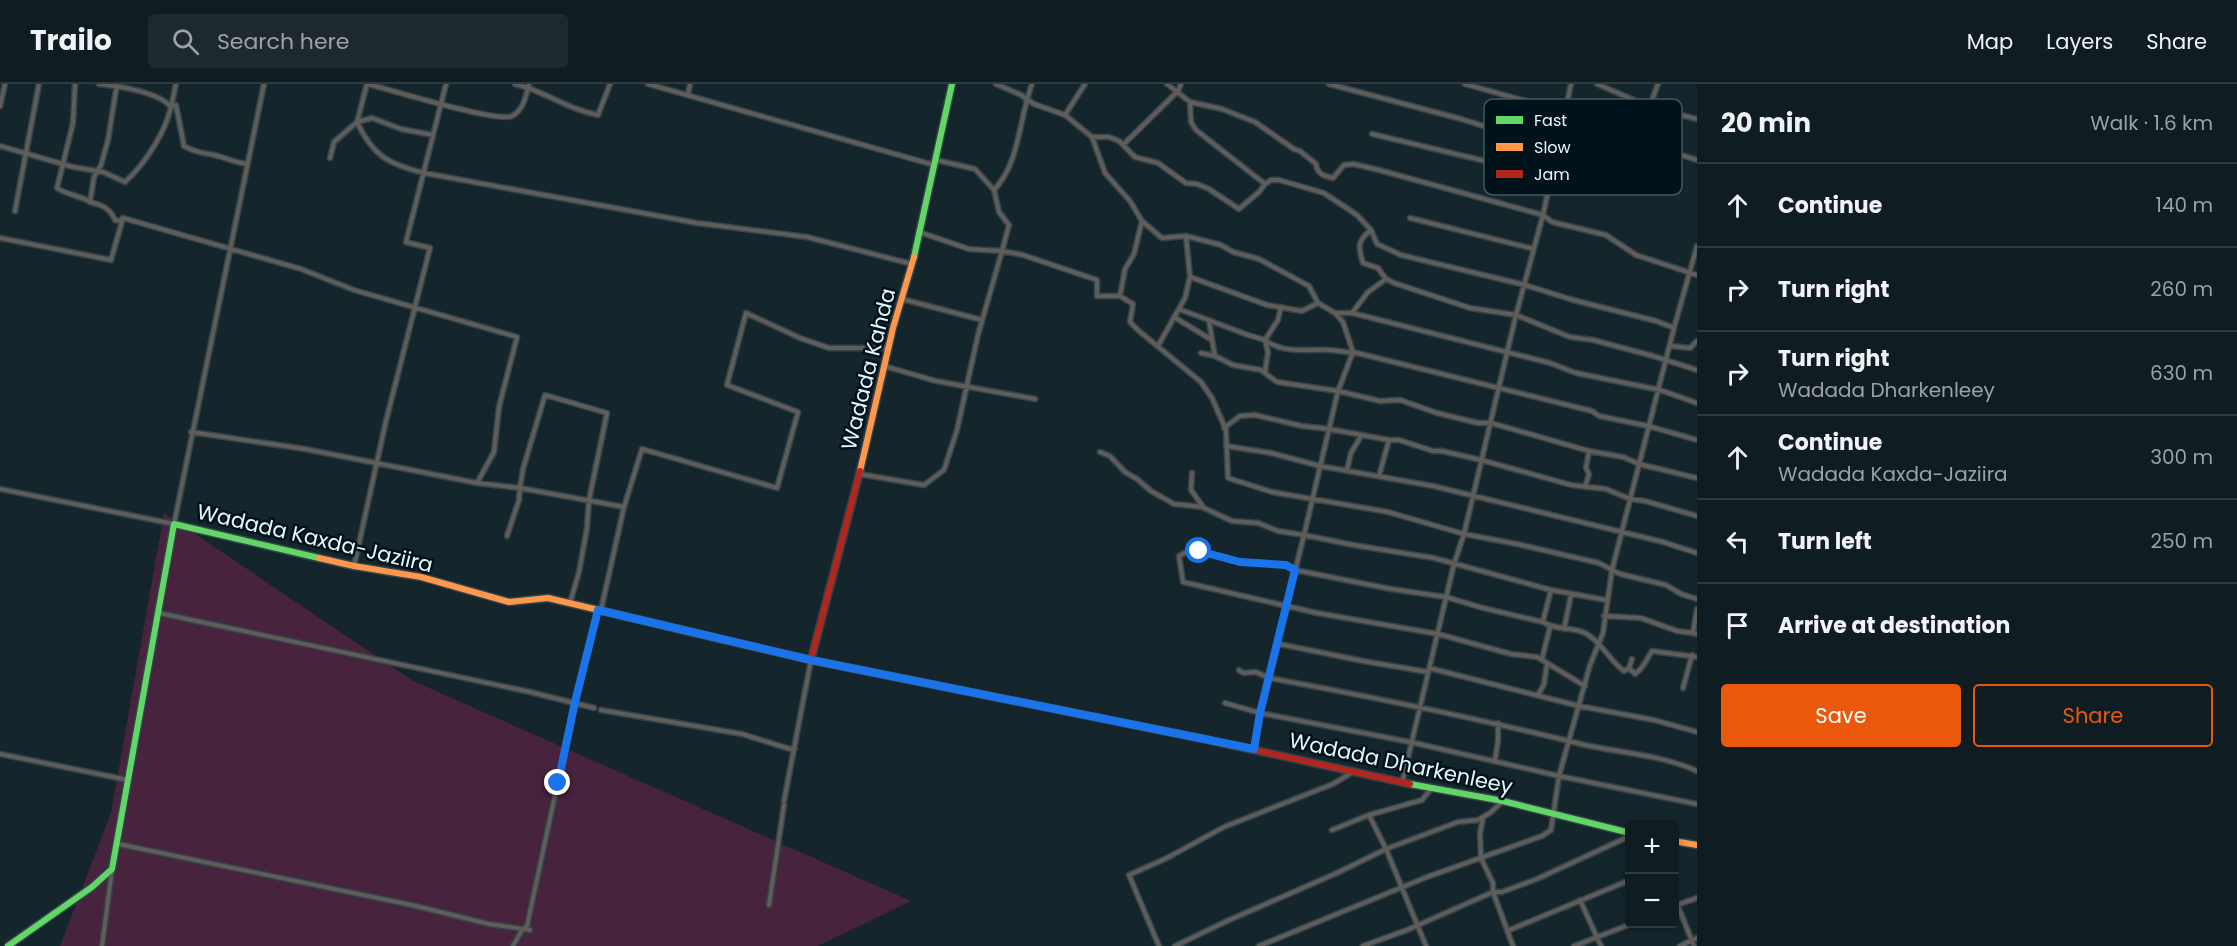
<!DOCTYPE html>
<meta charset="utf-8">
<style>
:root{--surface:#0f1c21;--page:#1d292e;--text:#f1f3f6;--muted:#9ba1a5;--line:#2f3a3f;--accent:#ea580c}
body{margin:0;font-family:Poppins,sans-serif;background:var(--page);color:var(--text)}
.controls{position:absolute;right:18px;bottom:18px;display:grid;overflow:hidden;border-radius:6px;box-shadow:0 3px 9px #0003}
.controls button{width:54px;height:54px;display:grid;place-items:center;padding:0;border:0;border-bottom:2px solid var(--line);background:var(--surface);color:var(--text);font:30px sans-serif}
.stop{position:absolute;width:18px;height:18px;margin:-14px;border:4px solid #1a73e8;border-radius:50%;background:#fff}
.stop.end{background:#1a73e8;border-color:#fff;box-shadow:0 2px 6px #0008}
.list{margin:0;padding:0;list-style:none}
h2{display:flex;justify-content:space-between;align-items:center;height:78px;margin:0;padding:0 24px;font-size:26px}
h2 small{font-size:20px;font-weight:400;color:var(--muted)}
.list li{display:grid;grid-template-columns:39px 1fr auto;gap:18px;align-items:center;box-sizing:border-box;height:84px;padding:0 24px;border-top:2px solid var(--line)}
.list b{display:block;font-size:22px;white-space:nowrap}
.list p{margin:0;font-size:20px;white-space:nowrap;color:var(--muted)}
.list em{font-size:20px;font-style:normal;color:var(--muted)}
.actions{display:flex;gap:12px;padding:18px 24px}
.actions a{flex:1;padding:14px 0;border:2px solid var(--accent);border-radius:6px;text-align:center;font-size:21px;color:var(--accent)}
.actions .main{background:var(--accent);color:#fff}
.icon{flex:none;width:33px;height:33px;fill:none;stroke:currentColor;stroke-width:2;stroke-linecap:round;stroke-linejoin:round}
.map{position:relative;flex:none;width:1697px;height:862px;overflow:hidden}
header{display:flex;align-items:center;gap:36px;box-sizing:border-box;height:84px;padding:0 30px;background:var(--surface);border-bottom:2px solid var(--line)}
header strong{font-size:28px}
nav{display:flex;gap:33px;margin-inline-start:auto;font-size:21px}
.search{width:420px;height:54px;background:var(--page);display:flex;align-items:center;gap:15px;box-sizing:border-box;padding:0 21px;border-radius:6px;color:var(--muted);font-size:22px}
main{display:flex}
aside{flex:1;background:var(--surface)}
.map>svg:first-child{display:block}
.green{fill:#48233e}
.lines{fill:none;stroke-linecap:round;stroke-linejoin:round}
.street-casing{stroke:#334348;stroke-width:7}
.fast-casing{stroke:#334348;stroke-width:9}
.slow-casing{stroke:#334348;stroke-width:9}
.jam-casing{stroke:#334348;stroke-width:9}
.street{stroke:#605c5a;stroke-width:4}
.fast{stroke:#63d668;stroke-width:6}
.slow{stroke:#ff974d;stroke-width:6}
.jam{stroke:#b3261e;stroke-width:6}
.route{stroke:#1a73e8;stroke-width:8}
.labels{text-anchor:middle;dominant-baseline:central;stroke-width:5;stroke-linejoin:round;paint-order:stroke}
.street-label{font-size:21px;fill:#e6f8ff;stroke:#00131a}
.key{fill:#00131a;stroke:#45585f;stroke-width:1.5}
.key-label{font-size:16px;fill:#e6f8ff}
</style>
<header>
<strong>Trailo</strong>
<div class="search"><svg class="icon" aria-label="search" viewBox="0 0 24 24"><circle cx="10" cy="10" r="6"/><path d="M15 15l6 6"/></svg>Search here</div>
<nav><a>Map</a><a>Layers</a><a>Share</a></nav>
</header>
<main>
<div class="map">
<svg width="1697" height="862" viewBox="0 0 1697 862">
<rect width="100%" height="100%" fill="#14262c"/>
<path class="green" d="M 164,429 L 413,597 L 911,817 L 818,862 L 60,862 L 111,729 Z"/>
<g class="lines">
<g class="street-casing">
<path id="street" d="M 75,0 L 73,39 L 57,104 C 67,111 79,111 90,118
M 117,0 L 108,56 L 101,81 L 94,93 L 90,118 C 102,121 110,124 115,136 L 120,137 L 123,134
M 176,0 L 171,23 L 176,21 L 184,62 C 198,70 203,68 218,72 C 228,75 237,79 247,80
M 368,0 C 391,6 497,39 512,32 C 524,26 526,11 529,0
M 515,0 C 545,7 566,25 598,31 L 610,0
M 648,0 L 934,81
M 996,0 L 1021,11 L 1034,20 L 1065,31 L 1092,53 L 1109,53 L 1119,57 L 1135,73 L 1158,79 L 1186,99 L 1197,100 L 1209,105 L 1239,125 L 1259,108 L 1265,100 L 1271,96 L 1279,96 L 1324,109 L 1357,131 L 1371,146 C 1357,157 1358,163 1363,179 L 1378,184 L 1386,195 L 1394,199 L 1470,224 L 1516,231 L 1570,253 L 1593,256 L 1653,272 L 1697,286
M 1167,0 L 1190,18 L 1222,25 L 1255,38 L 1294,65 L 1300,67 L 1316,80 C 1317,90 1324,92 1333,94 L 1344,81 L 1353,80 L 1379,86 L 1543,131 L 1552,138 L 1606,151 L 1636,171 L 1697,191
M 1329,0 L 1461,35 L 1558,65
M 1465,0 L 1583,33 L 1644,59 L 1697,76
M 1597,0 L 1650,23 L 1697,35
M 688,11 L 690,0
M 1190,18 L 1191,38 L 1196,46 L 1265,100
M 0,22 L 5,0
M 1065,31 L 1085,0
M 1372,50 L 1552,93
M 433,51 L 401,45 L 372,34 L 357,38 C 373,72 388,80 424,89 L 697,139 L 807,153 L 912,180
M 1092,53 L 1105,89 L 1130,117 L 1142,137 L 1162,154 L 1186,152 L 1221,161 L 1233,168 L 1259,175 L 1309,202 L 1318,219 L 1335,229 L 1343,238 L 1353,268 L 1338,307 L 1304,451 L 1353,461 L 1434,474 L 1551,506 L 1606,516
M 1644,58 L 1647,29 L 1658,0
M 1124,60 L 1178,7 L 1181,0
M 0,62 L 73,83 L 103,88 L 125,98 C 145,80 165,49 171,23 C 159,8 118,2 99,0
M 330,74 L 334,58 L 357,38 L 367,0
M 936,76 L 975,85 L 994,106 L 999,128 L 1009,141 L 1002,167 L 1023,171 L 1097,196 L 1097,212 L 1120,212 L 1133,220 L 1130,238 L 1139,247 L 1201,298 L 1212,314 L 1226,346 L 1228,394 L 1272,408 L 1388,428 L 1464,450 L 1517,460 L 1599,479 L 1620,490 L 1666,501 L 1681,510 L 1697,515
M 994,106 C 1020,79 1019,34 1032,0
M 15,127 L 39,0
M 1410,134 L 1534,165
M 0,154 L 111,176 L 123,134 L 301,185 L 354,206 L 517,253 L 499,323 L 494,368 L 477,399
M 1190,193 L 1267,221 L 1302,227 L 1318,219
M 1120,212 L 1125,185 L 1134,170 L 1142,137
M 902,215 L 982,236
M 1281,223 L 1278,236 L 1265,256 C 1283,270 1308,265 1329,266 C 1337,266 1344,269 1353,268 L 1592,327 L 1599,332 L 1648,342 L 1697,356
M 1179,225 L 1248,251 L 1265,256 L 1268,268 L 1265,288
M 1336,229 L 1352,229 L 1368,208 L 1386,195
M 1352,229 L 1550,279 L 1576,289 L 1660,306 L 1697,319
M 1174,233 L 1212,256 L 1215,272 L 1201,269
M 1209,237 L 1212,255
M 1674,244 L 1697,162
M 1158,262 L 1185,214 L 1190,193 L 1186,152
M 1671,262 L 1690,264 L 1697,257
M 1215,272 L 1233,281 L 1261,286 L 1277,298 L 1338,307 L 1380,317 L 1400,316 L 1437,329 L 1478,339 L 1491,339 L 1589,367 L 1623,373 L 1639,380 L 1697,394
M 884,282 L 936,297 L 1035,315
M 1224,344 L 1240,332 L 1255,331 L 1302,342 L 1329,345 L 1389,356
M 191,348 L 305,365 L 477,399 L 520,404 L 519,416 L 507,452
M 1226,362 L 1271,369 L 1320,382 L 1433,402 L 1663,458 L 1697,469
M 1100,368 L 1110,372 L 1125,388 L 1137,395 L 1151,407 L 1174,420 L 1203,423
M 1347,386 L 1351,369 L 1361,352
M 1192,389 L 1191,406 L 1204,424 L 1232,437 L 1258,439 L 1278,447 L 1304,451 L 1260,629 L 1254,665
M 859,390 L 924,401 L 944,386 L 957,346 L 978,251 L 1002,167 L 969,165 L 919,148
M 1379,392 L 1389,356 L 1399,356 L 1433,367 L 1442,367 L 1481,376 L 1571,401 L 1606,405 L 1630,415 L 1645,417 L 1697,432
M 1585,403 L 1589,390 L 1586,384 L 1589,367
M 0,405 L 174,440 L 264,0
M 354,482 L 386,337 L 430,164 L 406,158 L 446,0
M 570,519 L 579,488 L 587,444 L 589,416 L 607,329 L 545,311 L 523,385 L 520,404 L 624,423 L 642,365 L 777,404 L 798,328 L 727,301 L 746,229 L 800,254 L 829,264 L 888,264
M 1697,525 L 1693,549 L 1697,550
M 601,526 L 624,423
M 159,529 L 530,608 L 594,624
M 1604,532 L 1641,534 L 1677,547 L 1693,549
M 1543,537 L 1551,506
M 1564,545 L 1571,511
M 1279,560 L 1363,577 L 1428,588
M 1542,575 L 1550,543
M 1429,584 L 1579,622 L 1654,636 L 1697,648
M 1629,584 L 1635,590 C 1644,584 1646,576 1652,567 L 1697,573
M 1239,586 L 1243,589 L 1256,588 L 1269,594 C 1373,613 1475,634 1577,659 C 1616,669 1660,670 1697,687
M 1585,602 L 1537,573 L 1511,570 L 1438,550 L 1317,529 L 1183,498 L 1179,472 L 1187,468 L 1199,467 L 1240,478 L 1286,481 L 1295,486 L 1391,505 L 1446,513 L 1483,524 L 1543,538 C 1556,547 1573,542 1587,550 C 1603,560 1609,576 1624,587 L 1629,584 L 1632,575
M 1683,604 L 1692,571
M 1538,611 L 1544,600 L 1547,580
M 1225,619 L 1260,629 L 1410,658 L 1559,692 L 1697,720
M 601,626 L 742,650 L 790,665 L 795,664
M 0,670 L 128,696
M 1495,676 L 1498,657 L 1498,639
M 1402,699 L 1454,480 L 1464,450 L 1516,231 L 1543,131 L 1571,0
M 784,717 L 811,576
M 1369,731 L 1386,765 L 1426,862
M 1483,734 L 1480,749 L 1481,774 L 1493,799 L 1493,808 L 1513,862
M 1332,746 L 1369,731 L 1422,716 L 1431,705
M 118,760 L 416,822 L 489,840 L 530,846
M 1674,812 L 1694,862
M 1580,816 L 1601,862
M 769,821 L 784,721
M 1674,822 L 1697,814
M 1507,847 L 1630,796
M 102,862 L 112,786
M 513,862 L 522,846 L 527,842 L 575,618 L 598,526
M 1159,862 L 1129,791 L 1167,774 L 1224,743 L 1333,700 L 1353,688
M 1175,862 L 1227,837 L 1337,789 L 1386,765 L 1458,738 L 1478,736 L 1490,729 L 1503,717
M 1259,862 L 1427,793 L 1542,752 L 1551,746 L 1559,692 L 1590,581 L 1603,549 L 1612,486 L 1674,244 L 1656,237 L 1573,216 L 1525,201 L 1401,171 L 1377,160 L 1371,146
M 1363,862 L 1407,846 L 1493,808 L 1502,808 L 1537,795 L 1630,752
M 1574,862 L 1631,840
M 1680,862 L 1697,854"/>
</g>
<g class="fast-casing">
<path id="fast" d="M 914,173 L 952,0
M 712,553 L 811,576 L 1199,654
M 1410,700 L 1503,717 L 1630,749
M 8,862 L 92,803 L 112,785 L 174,440 L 319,474"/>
</g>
<g class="slow-casing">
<path id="slow" d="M 860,387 L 893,244 L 914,173
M 319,474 L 354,482 L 421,493 L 509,518 L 548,514 L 712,553
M 1674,757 L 1697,761"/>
</g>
<g class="jam-casing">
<path id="jam" d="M 811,576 L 860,387
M 1199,654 L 1410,700"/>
</g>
<use href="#street" class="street"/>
<use href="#fast" class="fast"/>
<use href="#slow" class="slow"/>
<use href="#jam" class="jam"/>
</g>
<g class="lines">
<path class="route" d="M 558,699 L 575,618 L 598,526 L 811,576 L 1254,665 L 1260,629 L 1295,486 L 1286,481 L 1240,478 L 1199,467"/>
</g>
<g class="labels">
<g class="street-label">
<text transform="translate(868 285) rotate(-76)">Wadada Kahda</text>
<text transform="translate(315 454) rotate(13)">Wadada Kaxda-Jaziira</text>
<text transform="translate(1401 679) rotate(12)">Wadada Dharkenleey</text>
</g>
</g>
<rect x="1484" y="15" width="198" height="96" rx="9" class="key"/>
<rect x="1496" y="32" width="27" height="8" fill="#63d668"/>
<rect x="1496" y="59" width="27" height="8" fill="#ff974d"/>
<rect x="1496" y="86" width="27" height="8" fill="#b3261e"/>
<g class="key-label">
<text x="1534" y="42">Fast</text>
<text x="1534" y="69">Slow</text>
<text x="1534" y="96">Jam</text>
</g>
</svg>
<div class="controls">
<button>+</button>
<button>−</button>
</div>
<div class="stop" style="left:1199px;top:467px"></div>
<div class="stop end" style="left:558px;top:699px"></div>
</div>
<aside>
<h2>20 min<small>Walk · 1.6 km</small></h2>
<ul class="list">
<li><svg class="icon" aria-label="ahead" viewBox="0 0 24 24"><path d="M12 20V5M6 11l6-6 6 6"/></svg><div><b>Continue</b></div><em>140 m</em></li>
<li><svg class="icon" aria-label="right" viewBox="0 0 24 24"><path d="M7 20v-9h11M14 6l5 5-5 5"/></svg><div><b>Turn right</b></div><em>260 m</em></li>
<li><svg class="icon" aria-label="right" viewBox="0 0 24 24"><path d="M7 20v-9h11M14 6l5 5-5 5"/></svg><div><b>Turn right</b><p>Wadada Dharkenleey</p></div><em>630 m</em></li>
<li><svg class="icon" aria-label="ahead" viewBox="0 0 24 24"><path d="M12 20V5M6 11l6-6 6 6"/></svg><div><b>Continue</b><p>Wadada Kaxda-Jaziira</p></div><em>300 m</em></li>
<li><svg class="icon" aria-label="left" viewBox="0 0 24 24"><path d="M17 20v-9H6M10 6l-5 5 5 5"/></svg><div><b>Turn left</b></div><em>250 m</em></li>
<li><svg class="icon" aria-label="arrive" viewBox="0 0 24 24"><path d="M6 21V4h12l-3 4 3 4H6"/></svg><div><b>Arrive at destination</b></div></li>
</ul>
<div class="actions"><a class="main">Save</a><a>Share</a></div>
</aside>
</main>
